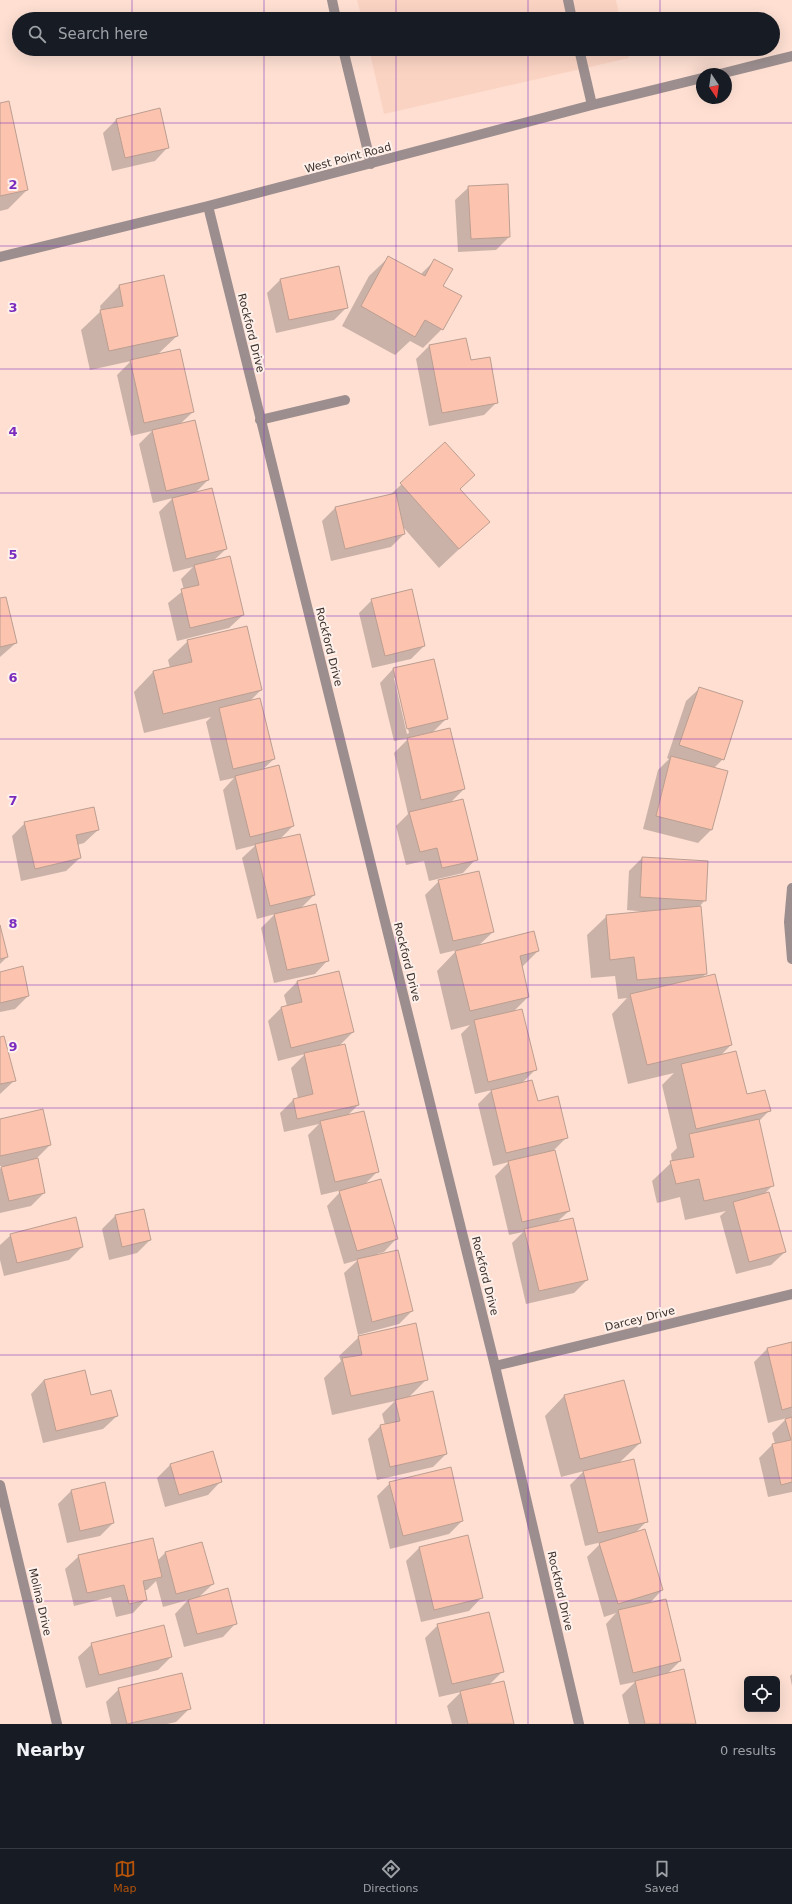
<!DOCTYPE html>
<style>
:root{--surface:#171b24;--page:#20242c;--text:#f1f3f6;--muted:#9ea1a6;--line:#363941;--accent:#b45309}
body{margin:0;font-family:"DejaVu Sans",sans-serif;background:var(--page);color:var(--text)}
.controls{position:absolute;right:12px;bottom:12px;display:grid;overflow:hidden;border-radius:6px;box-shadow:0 4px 16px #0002}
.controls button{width:36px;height:36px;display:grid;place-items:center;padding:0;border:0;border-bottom:1px solid var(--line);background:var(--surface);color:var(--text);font:20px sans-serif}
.compass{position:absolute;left:696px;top:68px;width:36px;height:36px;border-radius:50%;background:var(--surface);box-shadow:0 4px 16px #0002;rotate:167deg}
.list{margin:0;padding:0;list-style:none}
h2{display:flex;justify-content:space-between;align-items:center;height:52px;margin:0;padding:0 16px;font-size:17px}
h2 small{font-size:13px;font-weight:400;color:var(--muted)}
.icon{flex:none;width:22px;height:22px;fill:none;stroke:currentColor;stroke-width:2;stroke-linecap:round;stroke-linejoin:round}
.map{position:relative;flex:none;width:792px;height:1724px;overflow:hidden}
.search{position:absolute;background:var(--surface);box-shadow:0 4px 16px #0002;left:12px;right:12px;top:12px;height:44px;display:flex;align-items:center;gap:10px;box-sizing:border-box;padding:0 14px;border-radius:22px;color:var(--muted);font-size:15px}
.sheet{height:124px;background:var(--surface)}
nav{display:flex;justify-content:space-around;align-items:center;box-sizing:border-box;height:56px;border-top:1px solid var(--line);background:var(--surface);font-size:11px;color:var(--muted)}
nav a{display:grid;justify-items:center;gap:2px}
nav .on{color:var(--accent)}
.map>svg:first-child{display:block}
.built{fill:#fad3c3}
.shadow{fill:#0003;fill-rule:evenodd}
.building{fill:#fcc4ae;stroke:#bb9e92}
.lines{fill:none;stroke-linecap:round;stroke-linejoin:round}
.minor{stroke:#9c8e8e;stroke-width:10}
.grid{fill:none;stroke:#7b2cbf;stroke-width:1;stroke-opacity:0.55}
.labels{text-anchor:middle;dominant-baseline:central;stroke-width:4;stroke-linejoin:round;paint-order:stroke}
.street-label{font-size:11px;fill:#3c302b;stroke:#fef1ec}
.grid-label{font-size:13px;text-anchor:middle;font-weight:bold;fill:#7b2cbf;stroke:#fef1ec;stroke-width:4;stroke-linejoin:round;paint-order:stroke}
</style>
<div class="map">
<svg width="792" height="1724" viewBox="0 0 792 1724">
<rect width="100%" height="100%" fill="#fedfd2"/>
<path class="built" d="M 357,0 L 616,0 L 620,19 L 362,19 Z
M 369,49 L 627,49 L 629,58 L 384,114 Z"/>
<path class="shadow" d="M 0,104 L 27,190 L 8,209 L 0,211 Z
M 159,110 L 168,147 L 155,161 L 112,171 L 103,133 L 116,120 Z
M 469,187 L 509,237 L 496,250 L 458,252 L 455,200 Z
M 389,257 L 420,275 L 435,260 L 442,286 L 442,329 L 423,348 L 410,341 L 395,355 L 342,326 L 369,276 Z
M 163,276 L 177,336 L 157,355 L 193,412 L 180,424 L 208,480 L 194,494 L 226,549 L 213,561 L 243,615 L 229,628 L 177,641 L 168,603 L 184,590 L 181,579 L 193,567 L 173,572 L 159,512 L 173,498 L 153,503 L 139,444 L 152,431 L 131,436 L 117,375 L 131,361 L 90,370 L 81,330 L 101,311 L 100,306 L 119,286 Z
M 280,280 L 347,307 L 334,320 L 276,333 L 267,293 Z
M 466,339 L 470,362 L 497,402 L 484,415 L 429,426 L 416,359 L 429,346 Z
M 445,444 L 459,490 L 488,522 L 439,568 L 403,527 L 404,534 L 391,547 L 331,561 L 322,521 L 335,508 L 389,496 Z
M 0,599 L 16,643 L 0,657 Z
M 372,600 L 424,646 L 411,659 L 372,668 L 359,613 Z
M 188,641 L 261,690 L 250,701 L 274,759 L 262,770 L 293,826 L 279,840 L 314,895 L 300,909 L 328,960 L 315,974 L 274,983 L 261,928 L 275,914 L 257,919 L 242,858 L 256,845 L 236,850 L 223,790 L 234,778 L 220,781 L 206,722 L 211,717 L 144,733 L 134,692 L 153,672 L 170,668 L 168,660 Z
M 433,660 L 447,718 L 431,734 L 464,789 L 450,803 L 476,859 L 463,873 L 429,881 L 424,861 L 406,865 L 396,826 L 408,814 L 394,753 L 409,738 L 394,741 L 380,683 L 393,669 ZM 394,678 L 396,678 L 409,733 L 407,734 Z
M 700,688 L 723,759 L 714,768 L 727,772 L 711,830 L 698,843 L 643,829 L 658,770 L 669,759 L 667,758 L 686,701 Z
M 25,823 L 98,830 L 84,843 L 77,845 L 80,858 L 66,871 L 21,881 L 12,836 Z
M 642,858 L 705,900 L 700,906 L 706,974 L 701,978 L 731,1045 L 720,1056 L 746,1095 L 769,1111 L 758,1122 L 772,1186 L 763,1195 L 785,1252 L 771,1265 L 736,1274 L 720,1216 L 726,1211 L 685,1220 L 680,1197 L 657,1203 L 652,1181 L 672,1162 L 671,1154 L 677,1148 L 662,1085 L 674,1073 L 628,1084 L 612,1014 L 627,998 L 618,999 L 615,976 L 591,978 L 587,935 L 607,916 L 646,912 L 627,910 L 629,871 Z
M 439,881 L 493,932 L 478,946 L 538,951 L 521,968 L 528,997 L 513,1012 L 535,1070 L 521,1084 L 567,1137 L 554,1150 L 569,1211 L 557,1222 L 587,1280 L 574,1293 L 526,1304 L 512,1243 L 523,1232 L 509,1235 L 495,1176 L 509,1162 L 493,1166 L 478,1104 L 492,1090 L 475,1094 L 461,1034 L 470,1025 L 451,1030 L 437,971 L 457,950 L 440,954 L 425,895 Z
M 0,929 L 7,957 L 0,964 Z
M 0,973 L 28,996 L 15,1009 L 0,1012 Z
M 297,982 L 353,1032 L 339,1046 L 358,1105 L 347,1116 L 378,1171 L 363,1186 L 397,1238 L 384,1252 L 377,1254 L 378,1255 L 412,1311 L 399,1324 L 358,1335 L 344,1273 L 358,1260 L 344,1264 L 327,1206 L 342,1190 L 321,1195 L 308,1135 L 319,1124 L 284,1132 L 280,1113 L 293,1100 L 298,1098 L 291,1068 L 305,1054 L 278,1061 L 268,1021 L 281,1008 L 287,1006 L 284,995 Z
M 0,1038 L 15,1080 L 0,1094 Z
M 0,1120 L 50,1145 L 37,1158 L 44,1193 L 31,1206 L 0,1213 L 0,1169 L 3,1166 L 0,1166 Z
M 115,1216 L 150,1240 L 137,1253 L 109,1260 L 102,1229 Z
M 11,1235 L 82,1247 L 69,1260 L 4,1276 L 0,1260 L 0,1245 Z
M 359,1337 L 427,1379 L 409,1397 L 446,1454 L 433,1467 L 377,1480 L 368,1439 L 381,1425 L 385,1425 L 382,1414 L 395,1401 L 332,1415 L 324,1378 L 341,1361 L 339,1356 Z
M 792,1343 L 792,1492 L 768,1497 L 759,1458 L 772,1445 L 775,1444 L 772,1433 L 787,1418 L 768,1423 L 754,1362 L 768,1348 Z
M 44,1380 L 90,1396 L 117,1416 L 103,1429 L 43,1443 L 31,1394 Z
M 624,1381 L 640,1443 L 618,1464 L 647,1521 L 635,1533 L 662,1590 L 649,1604 L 680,1661 L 667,1674 L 695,1724 L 629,1724 L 622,1695 L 635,1682 L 620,1685 L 606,1624 L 616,1613 L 604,1617 L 587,1557 L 602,1542 L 585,1546 L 570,1485 L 584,1471 L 561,1477 L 545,1416 L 564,1396 Z
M 170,1465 L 221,1481 L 208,1495 L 165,1507 L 157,1478 Z
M 390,1483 L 462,1521 L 449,1534 L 390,1549 L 377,1496 Z
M 71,1491 L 113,1523 L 100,1536 L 67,1543 L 58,1504 Z
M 467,1537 L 482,1597 L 469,1611 L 421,1622 L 406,1561 L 419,1548 Z
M 165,1553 L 213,1584 L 199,1597 L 236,1623 L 223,1637 L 184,1647 L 175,1614 L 188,1600 L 163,1607 L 156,1581 L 147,1590 L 144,1590 L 146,1599 L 133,1613 L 116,1617 L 111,1597 L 74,1606 L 65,1569 L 79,1556 L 157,1561 Z
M 438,1625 L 502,1672 L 488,1686 L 513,1724 L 452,1724 L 447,1706 L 461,1692 L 439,1697 L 425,1638 Z
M 92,1644 L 171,1657 L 158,1670 L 86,1688 L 78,1657 Z
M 792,1674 L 792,1686 L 790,1676 Z
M 119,1689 L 189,1709 L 176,1722 L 167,1724 L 111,1724 L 106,1702 Z"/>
<path class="building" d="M 9,101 L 28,190 L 0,196 L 0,103 Z
M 160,108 L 169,148 L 125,158 L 116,119 Z
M 508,184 L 510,237 L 471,239 L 468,186 Z
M 388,256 L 425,276 L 434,259 L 453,269 L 443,286 L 462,296 L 443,330 L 425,320 L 415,337 L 361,306 Z
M 339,266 L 348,308 L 289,320 L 280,279 Z
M 164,275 L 178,336 L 109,351 L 100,310 L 123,306 L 119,285 Z
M 466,338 L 471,360 L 490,357 L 498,403 L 442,413 L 429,345 Z
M 180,349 L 194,412 L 144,423 L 130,360 Z
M 195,420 L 209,480 L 166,491 L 152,430 Z
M 445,442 L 475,475 L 460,489 L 490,522 L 459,549 L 400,483 Z
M 212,488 L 227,549 L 186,559 L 172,498 Z
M 396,493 L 405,534 L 345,549 L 335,507 Z
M 230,556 L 244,615 L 190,628 L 181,589 L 199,585 L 194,565 Z
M 412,589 L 425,646 L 385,656 L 371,599 Z
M 6,597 L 17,643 L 0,647 L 0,598 Z
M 247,626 L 262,690 L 163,714 L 153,671 L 192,662 L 187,640 Z
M 434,659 L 448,719 L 407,729 L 393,668 Z
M 699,687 L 743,701 L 724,760 L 679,745 Z
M 260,698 L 275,759 L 233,769 L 219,708 Z
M 450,728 L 465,789 L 421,800 L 407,738 Z
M 671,756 L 728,771 L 712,830 L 656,816 Z
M 279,765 L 294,826 L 250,837 L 235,776 Z
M 463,799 L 478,860 L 442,868 L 437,848 L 420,852 L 409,812 Z
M 94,807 L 99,830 L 76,835 L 81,858 L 35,869 L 24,822 Z
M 300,834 L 315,895 L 270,906 L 255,844 Z
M 642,857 L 708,861 L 706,901 L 640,897 Z
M 479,871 L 494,932 L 453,941 L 438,880 Z
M 316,904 L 329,961 L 287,970 L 274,914 Z
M 701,906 L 707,974 L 637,980 L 634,957 L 610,960 L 606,915 Z
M 0,925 L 8,957 L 0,959 Z
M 534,931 L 539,951 L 520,956 L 529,997 L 470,1011 L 455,951 Z
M 23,966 L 29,996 L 0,1003 L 0,972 Z
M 339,971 L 354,1032 L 291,1048 L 281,1007 L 302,1002 L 297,981 Z
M 715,974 L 732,1045 L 647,1065 L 630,994 Z
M 522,1009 L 537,1070 L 488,1082 L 474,1020 Z
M 4,1036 L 16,1081 L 0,1084 L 0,1037 Z
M 345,1044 L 359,1105 L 297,1119 L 293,1099 L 313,1094 L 304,1053 Z
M 736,1051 L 747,1094 L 765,1090 L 771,1111 L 696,1129 L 681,1064 Z
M 532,1080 L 538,1101 L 558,1096 L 568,1138 L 506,1153 L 491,1090 Z
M 43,1109 L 51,1145 L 0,1156 L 0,1119 Z
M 364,1111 L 379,1172 L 335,1182 L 320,1121 Z
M 759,1119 L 774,1186 L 704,1201 L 699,1179 L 676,1184 L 670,1161 L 694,1157 L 689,1134 Z
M 555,1150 L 570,1211 L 522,1222 L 508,1161 Z
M 38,1158 L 45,1193 L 9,1201 L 1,1167 Z
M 381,1179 L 398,1239 L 357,1251 L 339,1191 Z
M 769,1192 L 786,1252 L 749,1262 L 733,1202 Z
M 144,1209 L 151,1240 L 122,1247 L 115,1215 Z
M 76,1217 L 83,1247 L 17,1263 L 10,1234 Z
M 573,1218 L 588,1280 L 539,1291 L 524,1229 Z
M 398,1250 L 413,1311 L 372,1322 L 357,1259 Z
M 416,1323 L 428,1380 L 351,1396 L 342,1358 L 362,1355 L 358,1336 Z
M 792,1342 L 792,1407 L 782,1410 L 767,1348 Z
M 85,1370 L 91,1395 L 111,1390 L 118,1416 L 56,1431 L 44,1380 Z
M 624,1380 L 641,1443 L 580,1459 L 564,1395 Z
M 433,1391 L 447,1454 L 390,1467 L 380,1425 L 400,1421 L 395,1400 Z
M 792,1417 L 792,1482 L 781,1485 L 772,1444 L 791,1440 L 785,1419 Z
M 213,1451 L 222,1482 L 179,1495 L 170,1464 Z
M 634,1459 L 648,1522 L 598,1533 L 583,1471 Z
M 451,1467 L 463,1521 L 403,1536 L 389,1482 Z
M 105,1482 L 114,1523 L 80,1531 L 71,1490 Z
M 645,1529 L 663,1590 L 618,1604 L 599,1543 Z
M 468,1535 L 483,1598 L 434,1610 L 419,1547 Z
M 153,1538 L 162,1577 L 143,1581 L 147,1600 L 129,1604 L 124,1585 L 87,1593 L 78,1555 Z
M 202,1542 L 214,1584 L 176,1594 L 165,1552 Z
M 228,1588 L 237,1624 L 197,1634 L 188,1600 Z
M 666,1599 L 681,1661 L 633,1673 L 618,1610 Z
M 489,1612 L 504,1672 L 452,1684 L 437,1624 Z
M 164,1625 L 172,1657 L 99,1675 L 91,1643 Z
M 684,1669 L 696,1724 L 645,1724 L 635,1681 Z
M 182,1673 L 191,1709 L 127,1724 L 118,1688 Z
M 504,1681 L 514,1724 L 468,1724 L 460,1691 Z"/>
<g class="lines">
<path class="minor" d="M 332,0 L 336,19
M 568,0 L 572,19
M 343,49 L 371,164
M 579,49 L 592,105
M 720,74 L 792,56
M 208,206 L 495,1366 L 579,1724
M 0,257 L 208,206 L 592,105 L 702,78
M 260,420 L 345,400
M 792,888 L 789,922 L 792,959
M 495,1366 L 792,1294
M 0,1485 L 57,1724"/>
</g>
<path class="grid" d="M 132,0 L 132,19M 264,0 L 264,19M 396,0 L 396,19M 528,0 L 528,19M 660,0 L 660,19M 132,49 L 132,1724M 264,49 L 264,1724M 396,49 L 396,1724M 528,49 L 528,1724M 660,49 L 660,1724M 0,123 L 792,123M 0,246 L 792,246M 0,369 L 792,369M 0,493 L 792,493M 0,616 L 792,616M 0,739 L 792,739M 0,862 L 792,862M 0,985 L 792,985M 0,1108 L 792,1108M 0,1231 L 792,1231M 0,1355 L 792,1355M 0,1478 L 792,1478M 0,1601 L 792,1601"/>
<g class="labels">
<g class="street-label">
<text transform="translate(348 158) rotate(-15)">West Point Road</text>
<text transform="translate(251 333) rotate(76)">Rockford Drive</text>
<text transform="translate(329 647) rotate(76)">Rockford Drive</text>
<text transform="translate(407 962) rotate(76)">Rockford Drive</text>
<text transform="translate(485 1276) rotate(76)">Rockford Drive</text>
<text transform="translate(640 1319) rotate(-14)">Darcey Drive</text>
<text transform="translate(560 1591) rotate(77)">Rockford Drive</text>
<text transform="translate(40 1602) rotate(77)">Molina Drive</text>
</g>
</g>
<g class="grid-label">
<text x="13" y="189">2</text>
<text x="13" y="312">3</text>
<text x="13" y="436">4</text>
<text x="13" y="559">5</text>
<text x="13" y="682">6</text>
<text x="13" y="805">7</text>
<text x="13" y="928">8</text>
<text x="13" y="1051">9</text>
</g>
</svg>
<div class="controls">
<button><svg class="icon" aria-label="locate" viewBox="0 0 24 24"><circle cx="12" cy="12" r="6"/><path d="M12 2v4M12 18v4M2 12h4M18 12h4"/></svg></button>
</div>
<svg class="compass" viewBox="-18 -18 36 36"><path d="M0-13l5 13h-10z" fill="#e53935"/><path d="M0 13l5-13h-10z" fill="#9ea1a6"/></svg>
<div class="search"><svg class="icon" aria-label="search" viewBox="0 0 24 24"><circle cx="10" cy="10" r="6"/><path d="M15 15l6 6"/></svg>Search here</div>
</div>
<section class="sheet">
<h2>Nearby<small>0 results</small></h2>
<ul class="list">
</ul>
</section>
<nav>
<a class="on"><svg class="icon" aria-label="map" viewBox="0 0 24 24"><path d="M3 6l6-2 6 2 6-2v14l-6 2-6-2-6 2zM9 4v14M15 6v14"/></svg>Map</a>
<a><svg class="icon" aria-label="directions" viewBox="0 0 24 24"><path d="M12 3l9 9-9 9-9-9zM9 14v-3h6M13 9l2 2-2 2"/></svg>Directions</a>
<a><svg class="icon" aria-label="saved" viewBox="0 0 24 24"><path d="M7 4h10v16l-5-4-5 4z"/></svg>Saved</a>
</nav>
